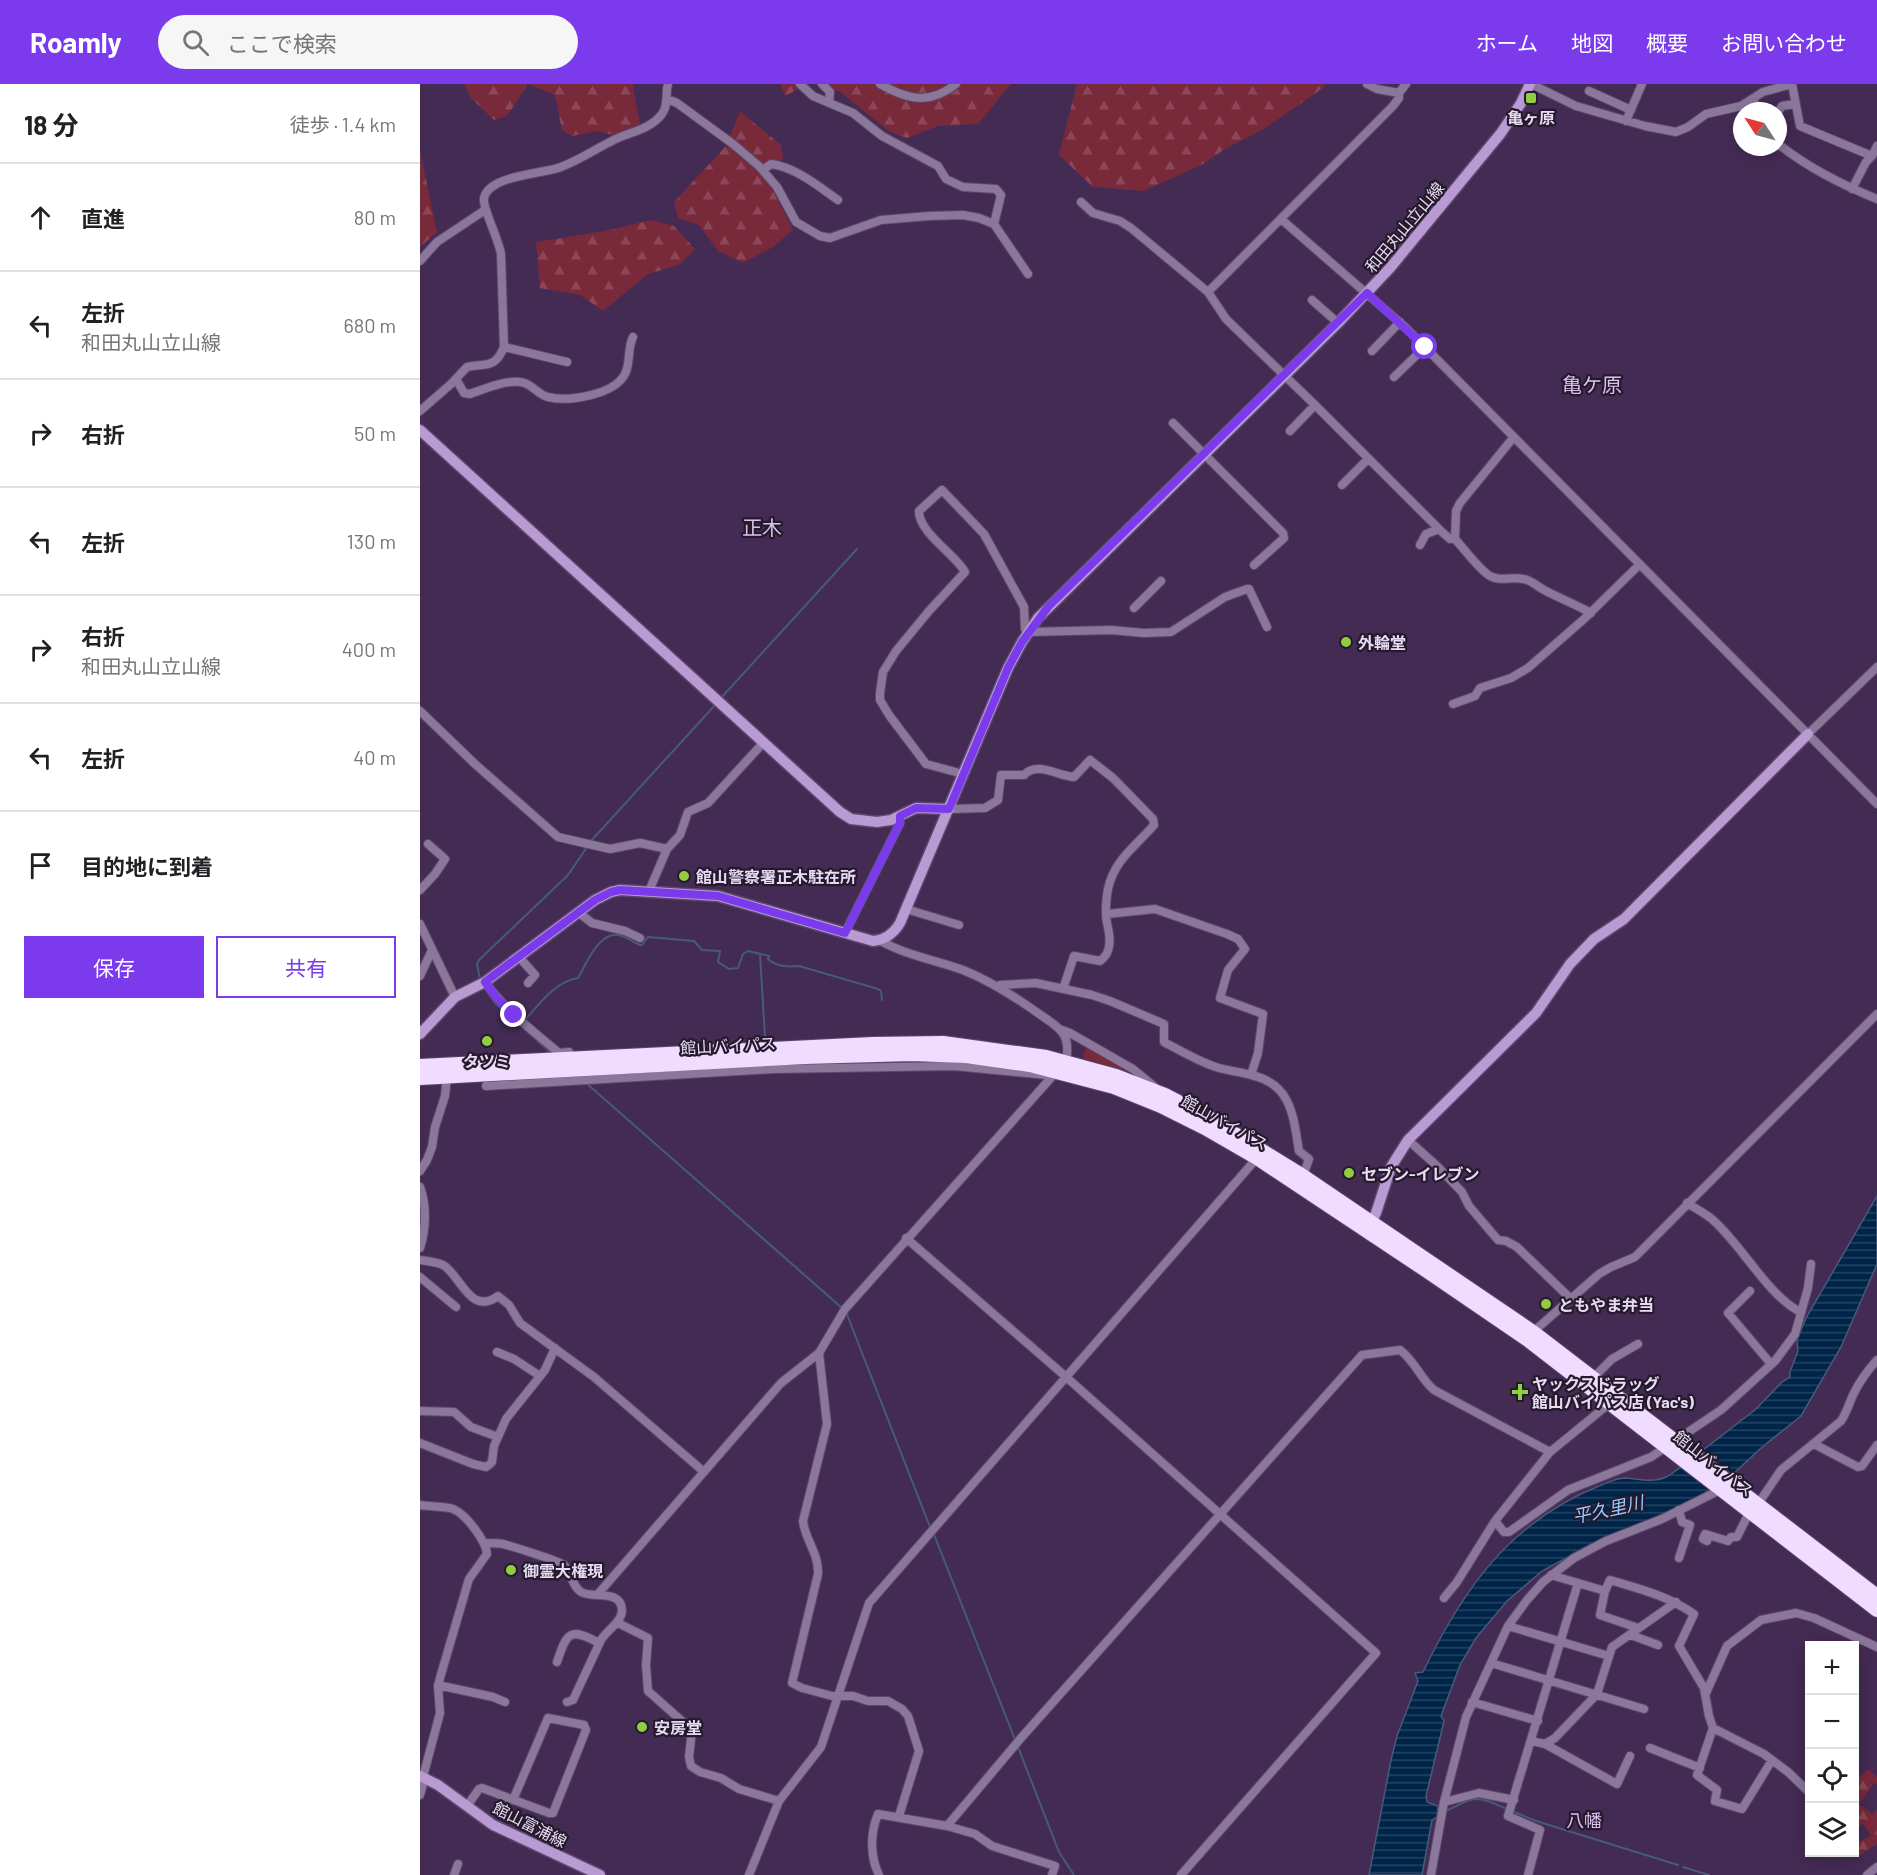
<!DOCTYPE html>
<html lang="ja">
<meta charset="utf-8">
<style>
:root{--surface:#fff;--page:#f6f6f6;--text:#202124;--muted:#757577;--line:#e0e0e0;--accent:#7c3aed}
body{margin:0;font-family:Barlow,"Noto Sans JP",sans-serif;background:var(--page);color:var(--text)}
.controls{position:absolute;right:18px;bottom:18px;display:grid;overflow:hidden;border-radius:0px;box-shadow:0 3px 15px #0003}
.controls button{width:54px;height:54px;display:grid;place-items:center;padding:0;border:0;border-bottom:2px solid var(--line);background:var(--surface);color:var(--text);font:30px sans-serif}
.compass{position:absolute;left:1313px;top:18px;width:54px;height:54px;border-radius:50%;background:var(--surface);box-shadow:0 3px 15px #0003;rotate:306deg}
.stop{position:absolute;width:18px;height:18px;margin:-14px;border:4px solid #7c3aed;border-radius:50%;background:#fff}
.stop.end{background:#7c3aed;border-color:#fff;box-shadow:0 2px 6px #0008}
.list{margin:0;padding:0;list-style:none}
h2{display:flex;justify-content:space-between;align-items:center;height:78px;margin:0;padding:0 24px;font-size:26px}
h2 small{font-size:20px;font-weight:400;color:var(--muted)}
.list li{display:grid;grid-template-columns:39px 1fr auto;gap:18px;align-items:center;box-sizing:border-box;height:108px;padding:0 24px;border-top:2px solid var(--line)}
.list b{display:block;font-size:22px;white-space:nowrap}
.list p{margin:0;font-size:20px;white-space:nowrap;color:var(--muted)}
.list em{font-size:20px;font-style:normal;color:var(--muted)}
.actions{display:flex;gap:12px;padding:18px 24px}
.actions a{flex:1;padding:14px 0;border:2px solid var(--accent);border-radius:0px;text-align:center;font-size:21px;color:var(--accent)}
.actions .main{background:var(--accent);color:#fff}
.icon{flex:none;width:33px;height:33px;fill:none;stroke:currentColor;stroke-width:2;stroke-linecap:round;stroke-linejoin:round}
.map{position:relative;flex:none;width:1457px;height:1791px;overflow:hidden}
header{display:flex;align-items:center;gap:36px;box-sizing:border-box;height:84px;padding:0 30px;background:var(--accent);color:#fff}
header strong{font-size:28px}
nav{display:flex;gap:33px;margin-inline-start:auto;font-size:21px}
.search{width:420px;height:54px;background:var(--page);display:flex;align-items:center;gap:15px;box-sizing:border-box;padding:0 21px;border-radius:33px;color:var(--muted);font-size:22px}
main{display:flex}
aside{flex:1;background:var(--surface)}
.map>svg:first-child{display:block}
.grass{fill:url(#grass-tufts)}
.forest{fill:url(#forest-firs)}
.water{fill:url(#water-rules);stroke:#465b7c;stroke-width:1.5}
.lines{fill:none;stroke-linecap:round;stroke-linejoin:round}
.stream{stroke:#465b7c;stroke-width:2}
.street-casing{stroke:#5e476e;stroke-width:10}
.secondary-casing{stroke:#5e476e;stroke-width:13}
.highway-casing{stroke:#5e476e;stroke-width:16}
.street{stroke:#8b779a;stroke-width:8}
.secondary{stroke:#ba9ad2;stroke-width:10}
.highway{stroke:#efdcfe;stroke-width:14}
.route{stroke:#7c3aed;stroke-width:8}
.poi-dot{fill:#90cd41;stroke:#241a2c;stroke-width:2}
.labels{text-anchor:middle;dominant-baseline:central;stroke-width:4.5;stroke-linejoin:round;paint-order:stroke}
.poi-label{font-size:16px;font-weight:bold;fill:#e8daf4;stroke:#241a2c;text-anchor:start}
.street-label{font-size:16px;fill:#e8daf4;stroke:#241a2c}
.water-label{font-size:18px;font-style:italic;fill:#94c8ff;stroke:#241a2c}
.neighbourhood-label{font-size:18px;fill:#dbbff1;stroke:#241a2c}
.quarter-label{font-size:20px;fill:#dbbff1;stroke:#241a2c}
</style>
<header>
<strong>Roamly</strong>
<div class="search"><svg class="icon" aria-label="search" viewBox="0 0 24 24"><circle cx="10" cy="10" r="6"/><path d="M15 15l6 6"/></svg>ここで検索</div>
<nav><a>ホーム</a><a>地図</a><a>概要</a><a>お問い合わせ</a></nav>
</header>
<main>
<aside>
<h2>18 分<small>徒歩 · 1.4 km</small></h2>
<ul class="list">
<li><svg class="icon" aria-label="ahead" viewBox="0 0 24 24"><path d="M12 20V5M6 11l6-6 6 6"/></svg><div><b>直進</b></div><em>80 m</em></li>
<li><svg class="icon" aria-label="left" viewBox="0 0 24 24"><path d="M17 20v-9H6M10 6l-5 5 5 5"/></svg><div><b>左折</b><p>和田丸山立山線</p></div><em>680 m</em></li>
<li><svg class="icon" aria-label="right" viewBox="0 0 24 24"><path d="M7 20v-9h11M14 6l5 5-5 5"/></svg><div><b>右折</b></div><em>50 m</em></li>
<li><svg class="icon" aria-label="left" viewBox="0 0 24 24"><path d="M17 20v-9H6M10 6l-5 5 5 5"/></svg><div><b>左折</b></div><em>130 m</em></li>
<li><svg class="icon" aria-label="right" viewBox="0 0 24 24"><path d="M7 20v-9h11M14 6l5 5-5 5"/></svg><div><b>右折</b><p>和田丸山立山線</p></div><em>400 m</em></li>
<li><svg class="icon" aria-label="left" viewBox="0 0 24 24"><path d="M17 20v-9H6M10 6l-5 5 5 5"/></svg><div><b>左折</b></div><em>40 m</em></li>
<li><svg class="icon" aria-label="arrive" viewBox="0 0 24 24"><path d="M6 21V4h12l-3 4 3 4H6"/></svg><div><b>目的地に到着</b></div></li>
</ul>
<div class="actions"><a class="main">保存</a><a>共有</a></div>
</aside>
<div class="map">
<svg width="1457" height="1791" viewBox="0 0 1457 1791">
<defs>
<pattern id="grass-tufts" width="24" height="20" patternUnits="userSpaceOnUse" patternTransform="scale(1.5)"><rect width="24" height="20" fill="#78293a"/><path d="M3 7l-1-3M5 7V3M7 7l1-3M15 17l-1-3M17 17v-4M19 17l1-3" fill="none" stroke="#8b4757"/></pattern>
<pattern id="forest-firs" width="22" height="20" patternUnits="userSpaceOnUse" patternTransform="scale(1.5)"><rect width="22" height="20" fill="#78293a"/><path d="M5 1l3.5 6h-7zM16 11l3.5 6h-7z" fill="#8b4757"/></pattern>
<pattern id="water-rules" width="6" height="5" patternUnits="userSpaceOnUse" patternTransform="scale(1.5)"><rect width="6" height="5" fill="#002548"/><path d="M0 2.5h6" fill="none" stroke="#254463"/></pattern>
</defs>
<rect width="100%" height="100%" fill="#442b54"/>
<path class="grass" d="M 666,963 L 708,988 L 666,975 L 663,973 Z"/>
<path class="forest" d="M 44,0 L 215,0 L 213,4 L 220,40 L 193,51 L 178,47 L 152,52 L 142,46 L 135,11 L 108,0 L 87,32 L 74,36 L 51,14 Z
M 360,0 L 387,0 L 365,12 Z
M 396,0 L 591,0 L 558,40 L 518,42 L 487,54 L 470,48 L 420,8 Z
M 657,0 L 906,0 L 903,4 L 844,45 L 805,65 L 783,80 L 724,107 L 673,103 L 639,71 Z
M 320,27 L 361,61 L 363,75 L 340,89 L 350,101 L 373,146 L 353,163 L 323,179 L 298,167 L 279,141 L 258,134 L 254,118 L 306,62 Z
M 0,67 L 17,148 L 0,163 Z
M 231,136 L 254,142 L 275,165 L 259,181 L 228,190 L 183,227 L 160,211 L 120,204 L 116,158 L 185,147 Z
M 1447,1686 L 1450,1686 L 1457,1693 L 1457,1700 L 1454,1699 L 1439,1720 L 1452,1730 L 1457,1726 L 1457,1760 L 1437,1773 L 1430,1769 L 1434,1768 L 1435,1757 L 1438,1755 L 1441,1757 L 1451,1751 L 1443,1740 L 1436,1744 L 1435,1742 L 1435,1698 Z"/>
<path class="water" d="M 1457,1112 L 1457,1180 L 1421,1263 L 1381,1332 L 1341,1364 L 1312,1391 L 1282,1367 L 1336,1325 L 1362,1298 L 1370,1293 L 1370,1288 L 1378,1267 L 1377,1256 L 1386,1234 Z
M 1261,1383 L 1291,1406 L 1237,1434 L 1170,1461 L 1122,1487 L 1087,1517 L 1056,1554 L 1040,1581 L 1021,1632 L 1024,1637 L 1006,1712 L 1007,1718 L 1018,1722 L 1017,1733 L 1012,1736 L 1002,1791 L 949,1791 L 971,1676 L 977,1652 L 998,1597 L 995,1589 L 1003,1588 C 1043,1505 1090,1438 1179,1402 C 1186,1399 1197,1394 1205,1394 C 1219,1395 1233,1399 1246,1393 C 1251,1391 1256,1386 1261,1383 Z"/>
<g class="lines">
<path class="stream" d="M 301,614 L 437,465
M 170,758 L 296,620
M 340,870 L 345,953
M 60,895 L 57,880 L 59,876 L 148,791 L 167,763
M 64,904 L 76,920 L 129,967
M 106,935 C 120,919 136,897 158,894 C 166,880 179,848 198,851 C 206,852 212,858 220,861 L 222,861 L 228,853 L 274,857 L 282,866 L 300,867 L 298,878 L 309,885 L 318,884 L 323,870 L 328,867 L 349,872 L 348,875 C 356,883 369,883 379,882 L 458,905 L 461,907 L 462,916
M 165,998 L 422,1224
M 426,1228 L 510,1443
M 513,1448 L 596,1658
M 598,1663 L 639,1768 L 654,1791
M 1026,1727 C 1057,1712 1055,1711 1087,1725
M 1092,1727 L 1116,1737 L 1258,1781
M 1263,1783 L 1289,1791"/>
<g class="street-casing">
<path id="street" d="M 380,0 L 393,12 L 433,29 L 462,52 L 518,82 L 526,95 L 543,103 L 576,105 L 581,111 L 574,140 L 608,190
M 402,0 L 410,8 L 409,18
M 460,0 C 488,16 510,21 536,0
M 947,0 L 957,5 L 979,9
M 1111,0 L 1156,22 L 1225,42 L 1256,48 L 1268,43 L 1286,30 L 1321,22 L 1343,8 L 1372,0
M 1372,0 L 1380,42 L 1452,72
M 1169,7 L 1211,26
M 247,15 L 257,19 L 313,60 L 340,83 L 357,103 L 376,138 L 400,152 L 410,154 L 461,136 L 509,132 L 543,131 L 559,134 L 574,140
M 1334,16 L 1337,27
M 1358,28 L 1362,22 L 1375,20
M 1206,37 L 1222,0
M 1358,60 C 1387,83 1422,101 1457,115
M 343,86 L 351,80 C 375,83 398,102 418,116
M 1432,105 L 1446,78 L 1452,72 L 1457,62
M 661,118 L 673,129 L 700,137 L 711,144 L 788,208 L 806,235 L 895,321 L 1022,448 L 1030,455 L 1035,455 C 1045,466 1055,480 1067,490 C 1078,499 1091,492 1103,495 C 1111,496 1117,502 1124,506 C 1139,514 1155,520 1171,529
M 861,135 L 985,243 L 1457,720
M 0,177 L 17,158 L 65,126
M 788,208 L 973,22 L 979,14 L 979,9 L 986,0
M 892,216 L 918,239
M 84,263 L 147,278
M 952,267 L 980,238
M 974,293 L 1005,263
M 36,295 L 44,309 L 50,310 C 64,305 85,296 100,298 C 112,299 118,311 128,313 C 149,318 194,311 205,290 C 211,278 207,265 213,253
M 0,327 L 31,300 L 47,283 C 66,279 75,285 84,263 L 81,170 C 79,156 62,123 64,114 C 69,91 123,90 141,83 C 159,76 174,66 190,58 C 207,48 229,47 242,30 C 249,20 245,9 248,0
M 753,339 L 863,449 L 864,454 L 834,481
M 870,347 L 895,321
M 922,401 L 948,375
M 1035,455 L 1036,427 L 1040,419 L 1093,354
M 1000,461 L 1006,450 L 1019,445
M 714,524 L 741,497
M 1033,620 L 1055,612 L 1060,604 L 1091,594 L 1108,584 L 1164,535 L 1219,481
M 0,627 L 55,680 L 138,753 L 190,765 L 220,759 L 247,765
M 1388,650 L 1457,583
M 543,690 L 506,680 L 469,631 L 460,616 L 460,609 L 463,588 L 476,567 L 509,527 L 545,488 C 536,471 498,448 499,427 L 522,406 L 564,450 L 604,523 L 605,545 L 608,548 L 691,546 L 724,549 L 751,548 L 805,513 L 827,505 L 829,505 L 847,543
M 529,725 L 565,724 L 578,716 L 581,691 L 604,691 C 617,677 638,692 654,693 L 670,676 L 693,694 L 733,735 L 734,741 C 716,762 694,776 688,805 C 686,814 685,830 687,839 C 690,852 693,868 680,877 L 654,872 L 643,905
M 0,806 L 15,790 L 25,775 L 8,760
M 229,807 L 247,765 L 260,751 L 268,728 L 288,719 L 344,658
M 486,825 L 539,841
M 158,828 L 172,839 L 205,847 L 220,854
M 687,830 L 735,825 L 807,850 L 818,855 L 825,865 L 808,886 L 800,914 L 843,930 L 838,969 L 831,991
M 0,840 L 35,913
M 425,849 L 480,739 L 480,732
M 99,873 L 115,891 L 108,899
M 0,892 L 12,866
M 65,898 C 85,926 113,947 139,969 L 149,968
M 580,901 L 616,899 L 672,911 L 690,917 L 744,940 L 744,958 C 761,967 781,979 799,984 C 810,987 821,988 831,991 C 872,1000 873,1032 879,1067 L 889,1075 L 883,1092
M 642,946 L 650,949 L 713,985 L 735,1003
M 66,1002 L 353,985 L 534,982 L 627,991
M 988,1056 L 1017,1082 L 1042,1108 L 1049,1122 L 1078,1156 L 1086,1157 L 1097,1163 L 1151,1215
M 0,1087 L 7,1076 L 12,1063 L 15,1043 L 25,1012 L 27,992
M 0,1103 C 7,1122 6,1145 0,1164
M 1267,1119 C 1276,1125 1287,1130 1294,1137 C 1323,1163 1347,1210 1380,1228
M 486,1154 L 645,1292 L 956,1569 L 761,1791
M 0,1176 C 7,1177 17,1178 23,1181 C 40,1190 50,1233 78,1212 L 89,1221 L 100,1239 L 174,1293 L 283,1387
M 0,1193 L 36,1223
M 1330,1207 L 1308,1229 L 1351,1280
M 1113,1248 L 1179,1190 L 1191,1183 L 1215,1173 L 1457,930
M 77,1268 L 94,1275 L 120,1292
M 399,1269 L 407,1340 L 383,1437 C 385,1456 399,1469 398,1490 L 372,1599 L 382,1604 L 412,1612 L 433,1612 L 448,1617 L 468,1617 L 482,1625 L 488,1632 L 499,1667 L 479,1732
M 1174,1293 L 1192,1275 L 1218,1260
M 0,1327 L 34,1328 L 51,1343 L 78,1353
M 0,1359 L 53,1380 L 66,1383 L 69,1381 L 72,1378 L 74,1362 L 86,1335 L 125,1286 L 135,1264
M 1394,1360 L 1438,1383 L 1442,1382 L 1457,1361
M 1338,1420 L 1361,1386 L 1421,1337 C 1427,1328 1429,1319 1434,1309 C 1440,1297 1448,1286 1457,1276
M 0,1421 C 9,1423 27,1422 33,1425 C 46,1430 66,1457 67,1470 L 49,1495 L 20,1594 L 18,1602 L 20,1629 L 3,1693 L 4,1697 L 0,1711
M 1259,1426 L 1262,1438 L 1270,1441 L 1259,1474
M 1075,1437 L 1084,1448 L 1089,1448 L 1148,1406 L 1231,1373 L 1301,1326 L 1355,1277 L 1375,1250 L 1388,1204 L 1391,1180
M 1289,1451 L 1287,1457 L 1283,1455 L 1285,1450 L 1308,1457 L 1311,1453 L 1317,1453 L 1330,1427
M 64,1459 C 70,1459 77,1459 83,1460 C 91,1462 139,1477 144,1481 C 152,1489 151,1501 161,1508 C 172,1515 202,1504 202,1527 C 201,1539 187,1546 181,1556 L 153,1616 L 147,1618
M 1131,1491 L 1185,1507
M 178,1510 L 361,1299 L 399,1269 L 425,1225 L 646,977 C 652,947 637,943 615,927 C 591,910 570,897 543,886 C 515,876 485,871 459,856
M 1024,1514 L 1037,1498 L 1075,1437 L 1130,1368 L 1190,1319
M 198,1539 L 228,1554 L 226,1581 L 228,1607 L 272,1646 L 269,1673 L 271,1682 L 280,1688 L 301,1694 L 319,1705 L 359,1717
M 1088,1542 L 1189,1572
M 1218,1544 L 1180,1531 L 1185,1507 L 1190,1496 C 1220,1505 1248,1512 1274,1530 L 1259,1562 L 1284,1604 L 1289,1632 L 1293,1644 L 1277,1691 L 1297,1706 L 1295,1717 L 1322,1725 L 1352,1676
M 1211,1551 L 1238,1561
M 137,1578 C 147,1548 150,1543 179,1559
M 1071,1579 L 1224,1625
M 18,1601 L 73,1613 L 85,1618
M 1286,1609 L 1307,1562 L 1341,1536 L 1376,1529 L 1394,1534 L 1457,1563
M 1052,1618 L 1118,1637
M 1293,1644 L 1344,1670 L 1368,1688 L 1390,1709
M 1112,1657 L 1125,1660 L 1135,1654 L 1177,1610 L 1192,1563 L 1256,1518
M 1125,1660 L 1197,1700 L 1210,1672
M 1230,1664 L 1280,1684
M 1024,1718 L 1059,1709 L 1094,1716
M 47,1722 L 59,1705 L 62,1704 L 70,1707 L 129,1729 L 133,1729 L 166,1646 L 164,1641 L 128,1634 L 93,1716
M 527,1742 L 601,1654 L 942,1271 L 980,1266 C 995,1277 1000,1294 1014,1306 L 1130,1368
M 34,1791 L 38,1780
M 329,1791 L 359,1717 L 401,1663 L 449,1519 L 837,1074
M 459,1791 C 450,1773 450,1749 458,1730 L 527,1742 L 555,1750 L 572,1762 L 635,1782 L 632,1791
M 1011,1791 L 1024,1718 L 1046,1633 L 1088,1542 L 1107,1516 L 1123,1498 L 1154,1474 L 1186,1457 L 1242,1435 L 1302,1405
M 1108,1791 L 1120,1746 L 1088,1732 L 1158,1499
M 1447,1791 L 1457,1783"/>
</g>
<g class="secondary-casing">
<path id="secondary" d="M 0,346 L 420,728 L 431,735 L 457,738 L 471,736 L 496,724 L 529,725
M 0,950 L 35,913 L 65,898 L 175,816 L 191,808 L 200,806 L 298,812 L 453,857 C 465,856 474,849 480,839 L 588,584 L 602,558 L 618,534 L 918,239 L 970,184 L 1081,49 L 1101,19 L 1110,0
M 948,1144 L 956,1129 L 971,1083 L 988,1056 L 1116,929 L 1150,880 L 1174,855 L 1204,835 L 1388,650
M 0,1692 L 18,1701 L 73,1741 L 180,1791"/>
</g>
<g class="highway-casing">
<path id="highway" d="M 0,982 L 453,960 L 523,959 L 626,973 L 696,992 L 745,1011 L 789,1034 L 883,1092 L 1113,1248 L 1457,1512
M 0,994 L 385,973 L 492,970 L 546,972 L 610,981 L 694,1003 L 741,1022 L 785,1044 L 837,1074 L 1004,1185 L 1108,1256 L 1457,1526"/>
</g>
<use href="#street" class="street"/>
<use href="#secondary" class="secondary"/>
<use href="#highway" class="highway"/>
</g>
<g class="lines">
<path class="route" d="M 94,931 L 77,914 L 65,898 L 175,816 L 191,808 L 200,806 L 298,812 L 425,849 L 480,739 L 480,732 L 496,724 L 529,725 L 588,584 L 602,558 L 628,523 L 947,209 L 1005,263"/>
</g>
<g class="poi-dot">
<rect x="1105" y="8" width="12" height="12" rx="3"/>
<circle cx="926" cy="558" r="6"/>
<circle cx="264" cy="792" r="6"/>
<circle cx="67" cy="957" r="6"/>
<circle cx="929" cy="1089" r="6"/>
<circle cx="1126" cy="1220" r="6"/>
<path d="M1097 1299h6v6h6v6h-6v6h-6v-6h-6v-6h6z"/>
<circle cx="91" cy="1486" r="6"/>
<circle cx="222" cy="1643" r="6"/>
</g>
<g class="labels">
<g class="poi-label">
<text x="1111" y="33" text-anchor="middle">亀ヶ原</text>
<text x="938" y="558">外輪堂</text>
<text x="276" y="792">館山警察署正木駐在所</text>
<text x="67" y="976" text-anchor="middle">タツミ</text>
<text x="941" y="1089">セブン-イレブン</text>
<text x="1138" y="1220">ともやま弁当</text>
<text x="1112" y="1299">ヤックスドラッグ<tspan x="1112" dy="18">館山バイパス店 (Yac's)</tspan></text>
<text x="103" y="1486">御霊大権現</text>
<text x="234" y="1643">安房堂</text>
</g>
<g class="street-label">
<text transform="translate(984 143) rotate(-50)">和田丸山立山線</text>
<text transform="translate(308 961) rotate(-3)">館山バイパス</text>
<text transform="translate(805 1038) rotate(29)">館山バイパス</text>
<text transform="translate(1294 1379) rotate(38)">館山バイパス</text>
<text transform="translate(110 1740) rotate(27)">館山富浦線</text>
</g>
<g class="water-label">
<text transform="translate(1188 1425) rotate(-12)">平久里川</text>
</g>
<g class="neighbourhood-label">
<text x="1164" y="1736">八幡</text>
</g>
<g class="quarter-label">
<text x="1172" y="300">亀ケ原</text>
<text x="342" y="443">正木</text>
</g>
</g>
</svg>
<div class="controls">
<button>+</button>
<button>−</button>
<button><svg class="icon" aria-label="locate" viewBox="0 0 24 24"><circle cx="12" cy="12" r="6"/><path d="M12 2v4M12 18v4M2 12h4M18 12h4"/></svg></button>
<button><svg class="icon" aria-label="layers" viewBox="0 0 24 24"><path d="M12 4l9 5-9 5-9-5zM3 14l9 5 9-5"/></svg></button>
</div>
<svg class="compass" viewBox="-18 -18 36 36"><path d="M0-13l5 13h-10z" fill="#e53935"/><path d="M0 13l5-13h-10z" fill="#757577"/></svg>
<div class="stop" style="left:1005px;top:263px"></div>
<div class="stop end" style="left:94px;top:931px"></div>
</div>
</main>
